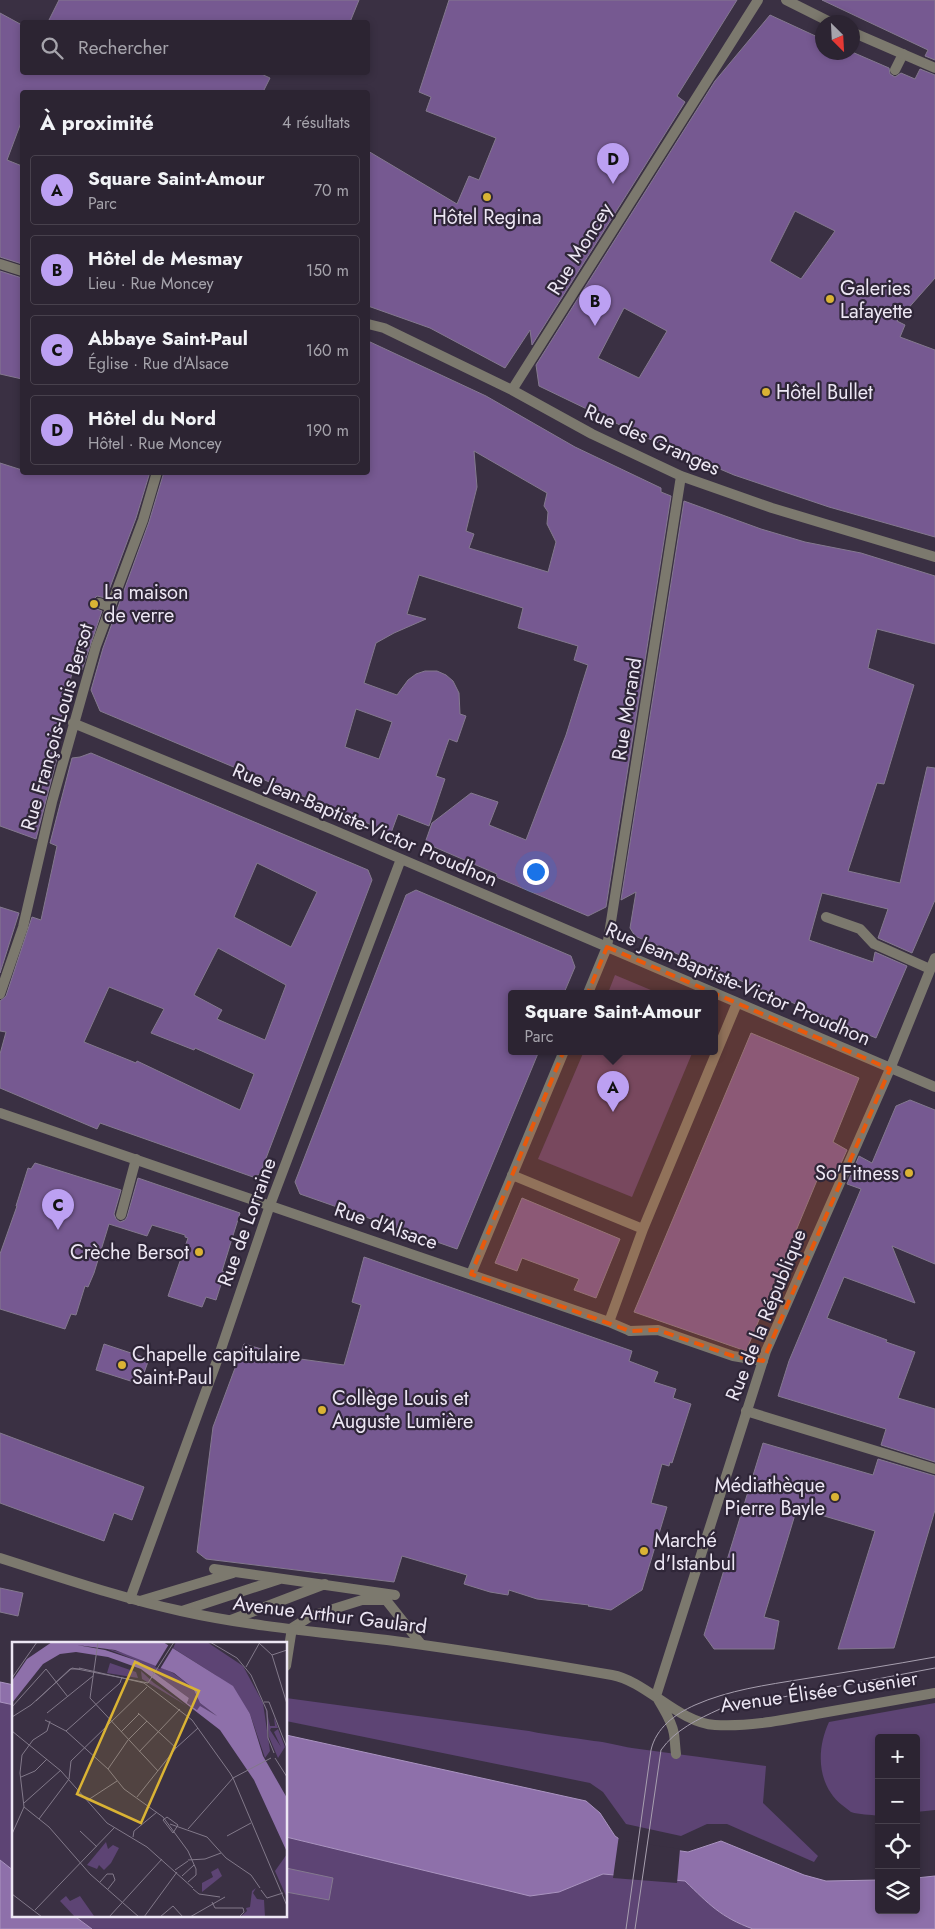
<!DOCTYPE html>
<html lang="fr">
<meta charset="utf-8">
<style>
:root{--surface:#2c2432;--page:#38303e;--text:#f1f3f6;--muted:#a6a4ac;--line:#48414d;--accent:#bca0f2}
body{margin:0;font-family:Jost,sans-serif;background:var(--page);color:var(--text)}
.controls{position:absolute;right:15px;bottom:15px;display:grid;overflow:hidden;border-radius:5px;box-shadow:0 2px 8px #0003}
.controls button{width:45px;height:45px;display:grid;place-items:center;padding:0;border:0;border-bottom:1px solid var(--line);background:var(--surface);color:var(--text);font:25px sans-serif}
.compass{position:absolute;left:815px;top:15px;width:45px;height:45px;border-radius:50%;background:var(--surface);box-shadow:0 2px 8px #0003;rotate:156deg}
.you{position:absolute;left:535px;top:871px;width:18px;height:18px;margin:-12px;border:4px solid #fff;border-radius:50%;background:#1a73e8;box-shadow:0 0 0 8px #1a73e833}
.badge{display:grid;place-items:center;width:32px;height:32px;border-radius:50%;background:var(--accent);color:#111;font-size:16px;font-weight:700}
.pin{position:absolute;translate:-50% -41px;filter:drop-shadow(0 1px 2px #0008)}
.pin::after{content:'';position:absolute;top:26px;width:18px;height:15px;background:inherit;clip-path:polygon(0 0,100% 0,50% 100%)}
.popup{position:absolute;left:508px;top:990px;width:210px;height:65px;box-sizing:border-box;display:grid;place-content:center;border-radius:5px;background:var(--surface);filter:drop-shadow(0 1px 4px #0005);font-size:16px;white-space:nowrap;color:var(--muted)}
.popup b{font-size:19px;color:var(--text)}
.popup::after{content:'';position:absolute;left:50%;top:100%;margin-left:-10px;border:10px solid transparent;border-top-color:var(--surface)}
.list{margin:0;padding:0;list-style:none}
h2{display:flex;justify-content:space-between;align-items:center;height:65px;margin:0;padding:0 20px;font-size:21px}
h2 small{font-size:16px;font-weight:400;color:var(--muted)}
.list li{display:grid;grid-template-columns:32px 1fr auto;gap:15px;align-items:center;box-sizing:border-box;height:70px;margin:0 10px 10px;padding:0 10px;border:1px solid var(--line);border-radius:5px}
.list b{display:block;font-size:19px;white-space:nowrap}
.list p{margin:0;font-size:16px;white-space:nowrap;color:var(--muted)}
.list em{font-size:16px;font-style:normal;color:var(--muted)}
.icon{flex:none;width:28px;height:28px;fill:none;stroke:currentColor;stroke-width:2;stroke-linecap:round;stroke-linejoin:round}
.map{position:relative;flex:none;width:935px;height:1929px;overflow:hidden}
.search{position:absolute;background:var(--surface);box-shadow:0 2px 8px #0003;left:20px;top:20px;width:350px;height:55px;display:flex;align-items:center;gap:12px;box-sizing:border-box;padding:0 18px;border-radius:5px;color:var(--muted);font-size:19px}
.panel{position:absolute;background:var(--surface);box-shadow:0 2px 8px #0003;left:20px;top:90px;width:350px;height:385px;border-radius:5px}
.map>svg:first-child{display:block}
.green{fill:#5d4474}
.water{fill:#8e70aa;stroke:#aa94c0}
.pier{fill:#3a3043}
.building{fill:#765991;stroke:#84798f;fill-rule:evenodd}
.lines{fill:none;stroke-linecap:round;stroke-linejoin:round}
.service{stroke:#7c796e;stroke-width:10}
.pedestrian{stroke:#7c796e;stroke-width:10}
.minor{stroke:#7c796e;stroke-width:10}
.tram{stroke:#a79faf;stroke-width:1}
.marked{fill:#e8590c;fill-opacity:0.2;stroke:#e8590c;stroke-width:4;stroke-dasharray:10 6;stroke-linejoin:round}
.poi-dot{fill:#dab334;stroke:#2f2638;stroke-width:2}
.labels{text-anchor:middle;dominant-baseline:central;stroke-width:4.5;stroke-linejoin:round;paint-order:stroke}
.poi-label{font-size:20px;fill:#ede7f4;stroke:#2f2638;text-anchor:start}
.street-label{font-size:20px;fill:#ede7f4;stroke:#2f2638}
.inset-road{fill:none;stroke:#82798a;stroke-width:1}
.view{fill:#dab334;fill-opacity:0.15;stroke:#dab334;stroke-width:2.5}
.inset-edge{fill:none;stroke:#ede7f4;stroke-width:2.5}
</style>
<div class="map">
<svg width="935" height="1929" viewBox="0 0 935 1929">
<rect width="100%" height="100%" fill="#3a3043"/>
<path class="green" d="M 615,975 L 658,993 L 608,993 Z
M 584,1051 L 693,1051 L 632,1197 L 538,1159 Z
M 286,1698 L 529,1731 C 551,1736 572,1737 594,1741 C 607,1742 620,1746 632,1748 C 677,1754 721,1760 766,1766 L 763,1803 L 818,1856 L 814,1862 L 727,1824 L 707,1824 L 681,1836 L 626,1824 L 603,1792 L 590,1783 L 286,1721 Z
M 0,1702 L 14,1705 L 14,1871 L 0,1860 Z
M 935,1703 L 935,1810 L 916,1812 L 916,1738 L 879,1738 L 879,1816 C 870,1814 859,1815 851,1812 C 848,1810 845,1807 842,1805 C 817,1785 816,1750 829,1722 Z
M 286,1837 L 376,1858 L 582,1882 L 603,1874 L 685,1881 C 709,1904 720,1917 753,1929 L 92,1929 L 73,1915 L 286,1915 Z"/>
<path class="water" d="M 0,1682 L 14,1685 L 14,1705 L 0,1702 Z
M 286,1735 L 586,1801 L 600,1813 L 615,1836 L 625,1843 L 688,1852 L 721,1841 L 804,1875 L 826,1881 L 879,1880 L 879,1910 L 916,1910 L 916,1878 L 935,1876 L 935,1929 L 753,1929 C 720,1917 709,1904 685,1881 L 603,1874 L 559,1892 L 530,1896 L 286,1837 Z
M 0,1860 L 14,1871 L 14,1915 L 73,1915 L 92,1929 L 0,1929 Z"/>
<path class="pier" d="M 619,1835 L 626,1841 L 680,1849 L 677,1883 L 613,1878 Z"/>
<path class="building" d="M 59,0 L 359,0 L 350,22 L 48,22 Z
M 449,0 L 737,0 L 677,96 L 685,102 L 532,345 L 530,330 L 505,368 L 430,328 L 368,306 L 368,151 L 457,204 L 469,176 L 479,180 L 496,138 L 426,111 L 431,97 L 419,92 Z
M 822,0 L 935,0 L 935,60 L 925,56 L 928,50 Z
M 0,13 L 22,25 L 22,72 L 257,72 L 270,78 L 263,92 L 22,92 L 22,120 L 7,160 L 22,166 L 22,264 L 0,257 Z
M 770,15 L 822,39 L 822,52 L 852,52 L 889,68 L 890,74 L 895,77 L 901,73 L 915,79 L 920,69 L 935,75 L 935,278 L 897,321 L 905,325 L 900,337 L 935,350 L 935,537 L 829,507 L 734,475 L 647,438 L 539,386 L 536,365 L 715,81 ZM 795,211 L 835,231 L 801,279 L 770,261 ZM 624,308 L 667,331 L 639,378 L 598,358 Z
M 0,271 L 22,278 L 22,379 L 0,374 Z
M 368,341 L 486,396 L 575,447 L 661,488 L 661,492 L 671,496 L 606,907 L 588,916 L 496,877 L 497,874 L 425,843 L 432,823 L 471,793 L 498,802 L 489,825 L 526,840 L 566,735 L 588,665 L 574,660 L 578,646 L 518,628 L 523,608 L 419,575 L 407,614 L 426,619 L 394,633 L 376,643 L 364,683 L 397,695 L 408,680 L 416,674 L 425,671 L 437,671 L 446,675 L 453,681 L 459,693 L 460,714 L 466,716 L 457,742 L 449,739 L 436,776 L 445,779 L 429,826 L 398,814 L 391,833 L 100,711 L 91,690 L 103,648 L 149,522 L 164,472 L 368,472 ZM 474,451 L 547,493 L 544,506 L 548,512 L 547,524 L 556,542 L 548,572 L 469,548 L 474,534 L 466,531 L 477,487 ZM 356,709 L 392,722 L 379,759 L 345,747 Z
M 0,463 L 22,470 L 22,472 L 150,472 L 136,518 L 106,598 L 97,596 L 92,601 L 94,608 L 102,611 L 82,670 L 76,657 L 51,758 L 57,758 L 36,839 L 0,826 Z
M 684,501 L 761,529 L 805,542 L 861,553 L 935,576 L 935,644 L 877,629 L 868,668 L 914,685 L 884,784 L 877,783 L 848,871 L 900,883 L 927,767 L 935,768 L 935,900 L 912,953 L 878,938 L 888,909 L 822,893 L 809,940 L 873,962 L 875,952 L 907,966 L 876,1038 L 635,936 L 630,928 L 636,892 L 621,900 Z
M 91,753 L 368,870 L 372,880 L 260,1174 L 253,1177 L 100,1123 L 97,1129 L 0,1088 L 0,1054 L 6,1032 L 0,1031 L 0,1001 L 6,996 L 32,917 L 41,920 L 57,846 L 50,843 L 72,758 L 80,757 ZM 257,863 L 317,892 L 291,947 L 234,917 ZM 218,948 L 286,985 L 265,1040 L 217,1019 L 222,1010 L 194,995 ZM 109,987 L 164,1009 L 151,1033 L 194,1050 L 195,1048 L 254,1074 L 240,1110 L 137,1061 L 136,1063 L 84,1042 Z
M 416,890 L 571,956 L 575,967 L 564,993 L 512,993 L 512,1051 L 539,1051 L 457,1249 L 300,1194 L 295,1182 L 406,895 Z
M 0,907 L 19,913 L 0,973 Z
M 751,1033 L 859,1078 L 833,1142 L 847,1150 L 834,1179 L 820,1173 L 746,1351 L 634,1312 Z
M 910,1100 L 935,1110 L 935,1264 L 892,1246 L 915,1303 L 844,1277 L 827,1318 L 887,1340 L 886,1342 L 915,1352 L 898,1398 L 935,1409 L 935,1462 L 881,1445 L 886,1429 L 778,1396 L 789,1361 L 861,1189 L 847,1184 L 859,1156 L 872,1163 L 896,1106 Z
M 35,1163 L 121,1190 L 114,1214 L 116,1219 L 120,1222 L 125,1220 L 127,1217 L 138,1178 L 240,1213 L 222,1271 L 225,1272 L 216,1300 L 206,1297 L 202,1307 L 168,1296 L 188,1238 L 185,1237 L 185,1235 L 152,1225 L 147,1236 L 109,1224 L 94,1273 L 88,1287 L 85,1286 L 76,1315 L 71,1314 L 65,1329 L 0,1309 L 0,1254 L 17,1206 L 16,1206 L 28,1168 L 31,1169 Z
M 522,1198 L 620,1239 L 596,1298 L 574,1290 L 579,1279 L 522,1258 L 517,1271 L 495,1263 Z
M 364,1257 L 632,1351 L 629,1361 L 658,1372 L 654,1382 L 676,1389 L 673,1398 L 691,1404 L 672,1463 L 670,1462 L 669,1466 L 662,1464 L 651,1503 L 667,1507 L 642,1590 L 611,1610 L 588,1606 L 589,1605 L 537,1599 L 509,1590 L 508,1595 L 490,1592 L 464,1584 L 467,1575 L 402,1556 L 394,1582 L 206,1559 L 197,1552 L 213,1427 L 244,1344 L 293,1358 L 344,1365 L 361,1305 L 352,1302 Z
M 104,1344 L 149,1359 L 140,1384 L 96,1370 Z
M 0,1433 L 144,1487 L 132,1520 L 114,1513 L 104,1541 L 0,1503 Z
M 763,1443 L 873,1475 L 878,1459 L 935,1476 L 935,1510 L 894,1648 L 838,1649 L 875,1531 L 797,1508 L 764,1617 L 779,1621 L 774,1649 L 714,1649 L 704,1635 Z
M 0,1588 L 23,1593 L 18,1616 L 0,1612 Z
M 286,1868 L 333,1878 L 329,1900 L 286,1892 Z"/>
<g class="lines">
<path class="service" d="M 895,70 L 903,54
M 99,603 L 111,607
M 826,917 L 860,929 L 874,944 L 930,969
M 746,1411 L 935,1469
M 214,1569 L 395,1595
M 140,1601 L 233,1573
M 182,1611 L 280,1579
M 231,1620 L 325,1584
M 286,1666 L 292,1628 L 311,1616 L 362,1600 L 386,1600 L 421,1644"/>
<path class="pedestrian" d="M 121,1215 L 136,1159
M 630,1331 L 658,1330 L 733,1356 L 763,1361"/>
<path class="minor" d="M 786,0 L 830,22
M 852,32 L 935,68
M 0,264 L 22,271
M 368,324 L 384,328 L 512,390 L 592,434 L 681,476 L 772,508 L 935,557
M 512,390 L 758,0
M 73,723 L 331,829 L 935,1087
M 588,993 L 607,947 L 681,476
M 0,994 L 23,927 L 52,802 L 96,646 L 143,520 L 157,472
M 0,1113 L 609,1322 L 630,1331
M 512,1175 L 643,1229
M 471,1274 L 564,1051
M 609,1322 L 643,1229 L 737,1003
M 0,1558 C 60,1577 120,1598 181,1611 C 248,1626 318,1632 387,1640 C 462,1650 537,1662 612,1675 C 646,1681 679,1723 715,1725 C 749,1727 783,1720 816,1714 C 856,1707 895,1700 935,1693
M 130,1599 L 218,1358 L 270,1205 L 401,859
M 656,1696 L 766,1351 L 890,1069 L 935,958
M 658,1699 C 664,1710 672,1721 674,1734 C 675,1740 675,1747 676,1754"/>
<path class="tram" d="M 626,1929 L 651,1750 C 656,1728 675,1714 695,1705 C 729,1690 766,1685 803,1679 C 847,1672 891,1665 935,1657
M 635,1929 L 661,1750 C 675,1730 698,1719 720,1709 L 935,1668"/>
</g>
<path class="marked" d="M 607,947 L 890,1069 L 763,1361 L 733,1356 L 658,1330 L 630,1331 L 471,1274 Z"/>
<g class="poi-dot">
<circle cx="487" cy="197" r="5"/>
<circle cx="830" cy="299" r="5"/>
<circle cx="766" cy="392" r="5"/>
<circle cx="94" cy="604" r="5"/>
<circle cx="909" cy="1173" r="5"/>
<circle cx="199" cy="1252" r="5"/>
<circle cx="122" cy="1365" r="5"/>
<circle cx="322" cy="1410" r="5"/>
<circle cx="835" cy="1497" r="5"/>
<circle cx="644" cy="1551" r="5"/>
</g>
<g class="labels">
<g class="poi-label">
<text x="487" y="217" text-anchor="middle">Hôtel Regina</text>
<text x="840" y="288">Galeries<tspan x="840" dy="23">Lafayette</tspan></text>
<text x="776" y="392">Hôtel Bullet</text>
<text x="104" y="592">La maison<tspan x="104" dy="23">de verre</tspan></text>
<text x="899" y="1173" text-anchor="end">So'Fitness</text>
<text x="189" y="1252" text-anchor="end">Crèche Bersot</text>
<text x="132" y="1354">Chapelle capitulaire<tspan x="132" dy="23">Saint-Paul</tspan></text>
<text x="332" y="1398">Collège Louis et<tspan x="332" dy="23">Auguste Lumière</tspan></text>
<text x="825" y="1485" text-anchor="end">Médiathèque<tspan x="825" dy="23">Pierre Bayle</tspan></text>
<text x="654" y="1540">Marché<tspan x="654" dy="23">d'Istanbul</tspan></text>
</g>
<g class="street-label">
<text transform="translate(580 249) rotate(-58)">Rue Moncey</text>
<text transform="translate(652 440) rotate(24)">Rue des Granges</text>
<text transform="translate(627 709) rotate(-81)">Rue Morand</text>
<text transform="translate(57 727) rotate(-74)">Rue François-Louis Bersot</text>
<text transform="translate(365 825) rotate(23)">Rue Jean-Baptiste-Victor Proudhon</text>
<text transform="translate(738 984) rotate(23)">Rue Jean-Baptiste-Victor Proudhon</text>
<text transform="translate(247 1222) rotate(-70)">Rue de Lorraine</text>
<text transform="translate(386 1226) rotate(19)">Rue d'Alsace</text>
<text transform="translate(766 1315) rotate(-68)">Rue de la République</text>
<text transform="translate(330 1615) rotate(7)">Avenue Arthur Gaulard</text>
<text transform="translate(819 1692) rotate(-8)">Avenue Élisée Cusenier</text>
</g>
</g>
<g transform="translate(12 1642)">
<rect width="275" height="275" fill="#3a3043"/>
<path d="M 164,0 L 195,0 L 231,24 L 251,61 L 258,109 L 253,116 L 238,72 L 205,34 L 161,6 ZM 93,6 L 130,16 L 161,31 L 181,46 L 188,61 L 205,74 L 188,65 L 185,68 L 175,61 L 177,56 L 126,19 ZM 98,21 L 124,30 L 126,36 L 95,31 ZM 129,29 L 142,41 L 175,64 L 130,37 ZM 253,61 L 258,84 L 263,84 L 262,75 L 266,86 L 259,86 L 258,88 L 269,105 L 262,90 L 266,87 L 273,105 L 266,116 L 257,95 ZM 94,200 L 96,207 L 101,203 L 107,206 L 99,221 L 92,228 L 87,223 L 85,227 L 75,223 ZM 275,212 L 275,256 L 263,229 ZM 206,226 L 210,234 L 190,250 L 190,241 L 201,235 L 199,230 ZM 244,246 L 241,251 L 245,257 L 252,258 L 253,275 L 228,275 L 235,269 L 234,266 L 238,265 L 240,249 ZM 54,254 L 58,259 L 68,254 L 82,274 L 63,275 L 48,259 Z" fill="#5d4474"/>
<path d="M 40,0 L 151,0 L 221,44 L 238,72 L 251,114 L 275,156 L 275,210 L 242,138 L 208,88 L 129,27 L 96,15 L 64,10 L 48,12 L 31,22 L 0,61 L 0,39 L 15,17 ZM 65,3 L 103,8 L 162,31 L 181,46 L 188,61 L 205,74 L 188,64 L 185,68 L 175,61 L 177,56 L 126,19 L 93,8 Z" fill="#8e70aa" fill-rule="evenodd"/>
<path d="M 157,2 L 162,4 L 148,27 L 143,25 Z" fill="#3a3043"/>
<path class="inset-road" d="M 86,0 L 78,56 L 146,129M 198,0 L 225,16 L 239,33 L 255,69 L 256,96 L 262,111M 247,1 L 260,13 L 275,62M 260,13 L 275,8M 234,25 L 248,0M 67,26 L 132,41 L 180,78 L 218,131 L 221,136 L 176,187M 0,36 L 25,0M 24,59 L 58,27 L 68,27M 252,60 L 257,60 L 275,106M 0,65 L 34,27 L 56,55M 35,71 L 81,34M 126,71 L 164,106M 0,75 L 19,63 L 60,26 L 136,41 L 162,0M 33,78 L 54,89 L 96,127 L 112,147 L 151,175 L 176,209 L 184,227 L 184,233 L 176,240M 0,89 L 49,129 L 95,181 L 135,205 L 181,246M 54,89 L 108,41 L 110,35M 109,90 L 127,72M 127,110 L 168,67M 263,116 L 275,135M 96,127 L 116,98 L 135,79M 9,135 L 23,129 L 35,117M 221,136 L 275,264M 221,136 L 259,116M 57,137 L 59,119 L 135,45M 125,155 L 164,106 L 186,86M 76,158 L 105,139M 12,161 L 49,128M 12,165 L 37,185 L 78,232 L 127,275M 155,175 L 166,183 L 161,191 L 151,178 ZM 27,177 L 57,137M 158,182 L 195,195 L 214,216 L 239,233 L 248,246M 68,189 L 85,205M 0,192 L 12,165 L 8,131 L 10,113 L 21,98 L 35,89 L 38,79M 215,194 L 239,181M 121,195 L 122,189 L 145,170M 176,218 L 193,217 L 209,211M 163,228 L 176,219M 170,234 L 182,223M 88,240 L 95,232 L 101,232 L 103,238 L 96,247M 181,247 L 187,252 L 208,255M 249,248 L 255,256 L 271,251M 0,252 L 30,275M 200,260 L 203,266 L 231,266 L 232,270 L 227,275M 23,268 L 102,186M 97,275 L 150,217M 132,275 L 165,230M 148,275 L 161,264 L 171,275M 178,275 L 213,255"/>
<path class="view" d="M 123,20 L 187,49 L 129,181 L 65,152 Z"/>
<rect width="275" height="275" class="inset-edge"/>
</g>
</svg>
<div class="controls">
<button>+</button>
<button>−</button>
<button><svg class="icon" aria-label="locate" viewBox="0 0 24 24"><circle cx="12" cy="12" r="6"/><path d="M12 2v4M12 18v4M2 12h4M18 12h4"/></svg></button>
<button><svg class="icon" aria-label="layers" viewBox="0 0 24 24"><path d="M12 4l9 5-9 5-9-5zM3 14l9 5 9-5"/></svg></button>
</div>
<svg class="compass" viewBox="-18 -18 36 36"><path d="M0-13l5 13h-10z" fill="#e53935"/><path d="M0 13l5-13h-10z" fill="#a6a4ac"/></svg>
<div class="you"></div>
<div class="pin badge" style="left:613px;top:1112px">A</div>
<div class="popup"><b>Square Saint-Amour</b>Parc</div>
<div class="pin badge" style="left:595px;top:326px">B</div>
<div class="pin badge" style="left:58px;top:1230px">C</div>
<div class="pin badge" style="left:613px;top:184px">D</div>
<div class="search"><svg class="icon" aria-label="search" viewBox="0 0 24 24"><circle cx="10" cy="10" r="6"/><path d="M15 15l6 6"/></svg>Rechercher</div>
<section class="panel">
<h2>À proximité<small>4 résultats</small></h2>
<ul class="list">
<li><span class="badge">A</span><div><b>Square Saint-Amour</b><p>Parc</p></div><em>70 m</em></li>
<li><span class="badge">B</span><div><b>Hôtel de Mesmay</b><p>Lieu · Rue Moncey</p></div><em>150 m</em></li>
<li><span class="badge">C</span><div><b>Abbaye Saint-Paul</b><p>Église · Rue d'Alsace</p></div><em>160 m</em></li>
<li><span class="badge">D</span><div><b>Hôtel du Nord</b><p>Hôtel · Rue Moncey</p></div><em>190 m</em></li>
</ul>
</section>
</div>
